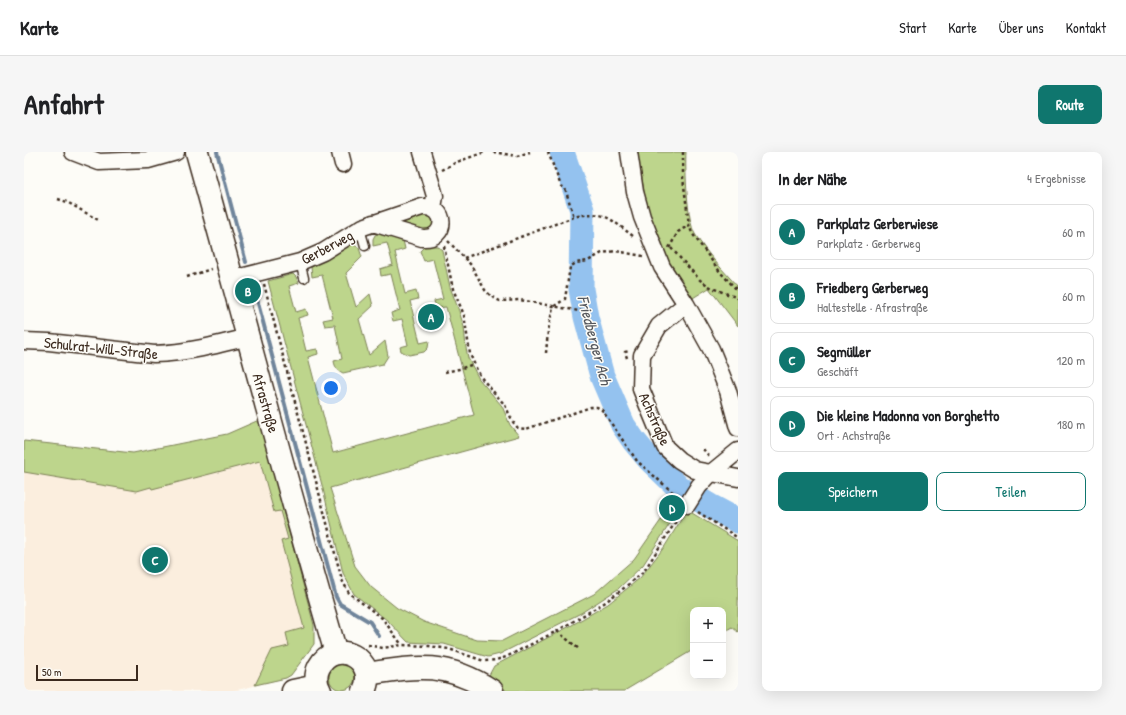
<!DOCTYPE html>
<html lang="de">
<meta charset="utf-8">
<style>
:root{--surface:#fff;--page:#f6f6f6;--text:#202124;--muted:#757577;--line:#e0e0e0;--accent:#0f766e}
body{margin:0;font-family:"Patrick Hand",sans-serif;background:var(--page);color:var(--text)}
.controls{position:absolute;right:12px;bottom:12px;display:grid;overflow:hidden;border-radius:8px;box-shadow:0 4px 16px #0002}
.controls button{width:36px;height:36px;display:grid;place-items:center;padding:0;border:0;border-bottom:1px solid var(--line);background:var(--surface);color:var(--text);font:20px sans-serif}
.scale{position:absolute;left:12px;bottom:10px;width:102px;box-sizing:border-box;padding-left:4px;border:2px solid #3b2a1e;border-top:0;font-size:11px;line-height:14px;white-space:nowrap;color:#3b2a1e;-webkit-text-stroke:3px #fdfcf7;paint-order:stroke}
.you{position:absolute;left:307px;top:236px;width:14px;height:14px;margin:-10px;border:3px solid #fff;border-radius:50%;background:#1a73e8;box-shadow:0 0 0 6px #1a73e833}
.badge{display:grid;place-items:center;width:26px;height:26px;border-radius:50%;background:var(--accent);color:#fff;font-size:13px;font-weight:700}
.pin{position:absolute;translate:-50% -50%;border:2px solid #fff;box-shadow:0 1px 4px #0006}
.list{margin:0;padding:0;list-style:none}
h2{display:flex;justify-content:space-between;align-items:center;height:52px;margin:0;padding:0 16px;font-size:17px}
h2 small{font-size:13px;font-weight:400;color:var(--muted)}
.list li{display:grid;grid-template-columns:26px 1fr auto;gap:12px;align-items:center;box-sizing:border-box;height:56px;margin:0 8px 8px;padding:0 8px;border:1px solid var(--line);border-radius:8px}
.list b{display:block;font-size:15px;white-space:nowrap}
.list p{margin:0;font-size:13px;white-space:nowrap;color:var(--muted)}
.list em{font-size:13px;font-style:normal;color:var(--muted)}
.actions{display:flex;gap:8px;padding:12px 16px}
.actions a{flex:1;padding:9px 0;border:1px solid var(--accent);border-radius:8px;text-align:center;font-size:14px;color:var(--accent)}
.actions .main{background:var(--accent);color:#fff}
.map{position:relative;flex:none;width:714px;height:539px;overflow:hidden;border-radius:8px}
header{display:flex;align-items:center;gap:24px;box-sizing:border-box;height:56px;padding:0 20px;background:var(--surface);border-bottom:1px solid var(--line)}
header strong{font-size:19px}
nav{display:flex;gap:22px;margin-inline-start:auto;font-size:14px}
.intro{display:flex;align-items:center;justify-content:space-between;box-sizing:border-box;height:96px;padding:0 24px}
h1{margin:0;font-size:28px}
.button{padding:10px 18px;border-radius:8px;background:var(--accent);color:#fff;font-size:14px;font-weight:700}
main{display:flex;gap:24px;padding:0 24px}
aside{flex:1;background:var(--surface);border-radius:8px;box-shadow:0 4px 16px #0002}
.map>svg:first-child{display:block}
.built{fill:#fbeede}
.green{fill:#bdd58c;stroke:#7c8055}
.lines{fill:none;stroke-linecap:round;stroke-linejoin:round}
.stream{stroke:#70859b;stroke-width:4}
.river{stroke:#94c2ef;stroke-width:25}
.lane-casing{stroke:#3b2a1e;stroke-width:11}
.street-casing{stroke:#3b2a1e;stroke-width:19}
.secondary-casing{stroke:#3b2a1e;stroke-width:25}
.path{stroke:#3b2a1e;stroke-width:2.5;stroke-dasharray:3 3;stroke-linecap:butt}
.lane{stroke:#fdfcf7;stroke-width:8}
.street{stroke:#fdfcf7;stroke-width:16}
.secondary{stroke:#fdfcf7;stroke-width:22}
.labels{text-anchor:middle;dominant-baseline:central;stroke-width:3;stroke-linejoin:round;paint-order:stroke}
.street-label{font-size:15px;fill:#3b2a1e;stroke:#fdfcf7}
.water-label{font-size:16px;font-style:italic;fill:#56585d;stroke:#fdfcf7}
</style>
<header>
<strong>Karte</strong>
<nav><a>Start</a><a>Karte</a><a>Über uns</a><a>Kontakt</a></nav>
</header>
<div class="intro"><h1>Anfahrt</h1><a class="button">Route</a></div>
<main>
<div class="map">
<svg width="714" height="539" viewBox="0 0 714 539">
<rect width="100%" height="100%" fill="#fdfcf7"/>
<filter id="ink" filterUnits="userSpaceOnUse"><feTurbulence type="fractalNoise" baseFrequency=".025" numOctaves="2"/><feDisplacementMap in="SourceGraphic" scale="8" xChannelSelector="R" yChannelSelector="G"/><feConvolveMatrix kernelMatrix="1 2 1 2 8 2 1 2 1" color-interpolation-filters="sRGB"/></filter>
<g filter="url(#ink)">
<path class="built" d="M 235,268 L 290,473 L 290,492 L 267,523 L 262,526 L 209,539 L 0,539 L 0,289 L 109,301 L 203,282 Z"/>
<path class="green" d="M 613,0 L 662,0 C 661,17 663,69 671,82 C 683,102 699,118 714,135 L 714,174 L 685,136 L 664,149 L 626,73 Z
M 400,61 L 410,66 L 409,76 L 402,79 L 372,70 Z
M 354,82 L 379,88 L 381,97 L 371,100 L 381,142 L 392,139 L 394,147 L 386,149 L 396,191 L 405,189 L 404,196 L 400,200 L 385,203 L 377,199 L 376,195 L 384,193 L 378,167 L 369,169 L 367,161 L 376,158 L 367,122 L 357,124 L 356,117 L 369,113 L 363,91 L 349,94 L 349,87 L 351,83 Z
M 329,92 L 335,96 L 338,105 L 322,121 L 332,155 L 346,142 L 349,154 L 335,167 L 345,203 L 361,189 L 364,204 L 359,212 L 319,221 C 313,218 311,215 310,209 L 318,207 L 311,173 L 301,174 L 299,168 L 309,166 L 298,123 L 288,125 L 287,115 Z
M 401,94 L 413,94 L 418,98 L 426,135 L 435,159 L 440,175 L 442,196 L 444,206 L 455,227 L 478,254 L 486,273 L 495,284 L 306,336 L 331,414 L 347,435 L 373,456 L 400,470 L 453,488 L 478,489 L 570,442 L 610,407 L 651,348 L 658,353 L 619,413 L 594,437 L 557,461 L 476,502 L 464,505 L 420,492 L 384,490 L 364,469 L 330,442 L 319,421 L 299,337 L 244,129 L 269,122 L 272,125 L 275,131 L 265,134 L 272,160 L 282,157 L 284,163 L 274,166 L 282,199 L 293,197 L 294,202 L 284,205 L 309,301 L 450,263 L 422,155 L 412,156 L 410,149 L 419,147 L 409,107 L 400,109 L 396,99 Z
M 235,268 L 290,473 L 290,492 L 267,523 L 262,526 L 231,533 L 248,498 L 265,494 L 262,481 L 280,476 L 257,389 L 264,387 L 256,359 L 250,360 L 236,309 L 128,337 L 127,335 L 113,339 L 0,320 L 0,289 L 109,301 L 203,282 Z
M 663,358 L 714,389 L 714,480 L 708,475 L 699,480 L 699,458 L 669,458 L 669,498 L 600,539 L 483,539 L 464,525 L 470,514 L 548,473 L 584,452 L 616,426 L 641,394 Z
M305 525a13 13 0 1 1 26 0a13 13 0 1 1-26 0Z"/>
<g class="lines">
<path class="stream" d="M 193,0 L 222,110
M 230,136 L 312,445 L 316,452 L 346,470 L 355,484"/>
<path class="river" d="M 538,0 L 558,58 L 557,137 L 562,165 L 578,224 L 599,273 L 610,289 L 625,307 L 654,335 L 686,354 L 714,369"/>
<g class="lane-casing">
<path id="lane" d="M 336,77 L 341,94
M 276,110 L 280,126"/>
</g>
<g class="street-casing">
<path id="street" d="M 49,0 L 75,10 L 124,8 L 152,0
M 316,0 L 319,12
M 398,0 L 411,44 L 409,56
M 605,0 L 611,40 L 618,65 L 638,115 L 662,152 L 687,197 L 704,239 L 714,276
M 209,127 L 276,110 L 299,100 L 339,75 L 398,55 C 424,53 424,88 398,86 L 349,71
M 662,152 L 635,174 L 618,203 L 617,237 L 641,295 L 655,308 L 671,318 L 714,326
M 0,189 L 25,190 L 130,202 C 162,201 193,193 224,185
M 663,353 L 675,334 L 687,321 L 714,299"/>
</g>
<g class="secondary-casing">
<path id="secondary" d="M 173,0 C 220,167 263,335 312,501
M 343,522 C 394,514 422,509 468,539
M 269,539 L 293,534
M 296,539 C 292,532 291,523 295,515 C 311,485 355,507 340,539"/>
</g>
<path class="path" d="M 469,0 L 493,4 L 506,0
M 524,0 L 537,34 L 541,36 L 550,65
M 659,0 L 659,26 L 665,73 L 668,81 L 696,120 L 714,139
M 418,18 L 433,10 L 461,0
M 34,47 L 43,50 L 76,69
M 424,89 L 447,113 L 461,138 L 468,145 L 476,149 L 496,148 L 555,159 L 564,157
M 420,94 L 429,137 L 440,163 L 446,202 L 453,218 L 459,228 L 481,253 L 489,270 L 494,276 L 502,277 L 567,255 L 573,255 L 578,258 L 613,309 L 653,344
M 645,96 L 654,80 L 665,73
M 647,96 L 676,128 L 688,136 L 714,146
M 440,106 L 550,65 C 580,57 586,67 609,84
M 163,125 L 187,117
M 240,132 L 318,428 L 325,441 L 358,466 L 378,493
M 522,201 L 524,179 L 529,155 L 541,147 L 546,115 L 552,111 L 564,109 L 578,101 L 592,99 L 619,104
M 603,206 L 601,200 L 605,199
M 421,220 L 435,217 L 450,212
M 679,297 L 685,304
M 674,360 L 714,386
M 533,479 L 555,497
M 344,493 L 359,496 L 378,493 L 405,494 L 425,497 L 460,509 L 472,508 L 482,505 L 533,479 L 580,451 L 600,436 L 620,419 L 656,363"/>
<use href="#lane" class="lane"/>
<use href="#street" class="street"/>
<use href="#secondary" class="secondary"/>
</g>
</g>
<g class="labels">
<g class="street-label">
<text transform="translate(303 95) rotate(-28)">Gerberweg</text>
<text transform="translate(77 196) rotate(6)">Schulrat-Will-Straße</text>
<text transform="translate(242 251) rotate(74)">Afrastraße</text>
<text transform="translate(631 267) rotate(66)">Achstraße</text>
</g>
<g class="water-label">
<text transform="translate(571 188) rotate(75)">Friedberger Ach</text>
</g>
</g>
</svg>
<div class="controls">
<button>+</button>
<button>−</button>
</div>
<div class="scale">50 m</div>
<div class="you"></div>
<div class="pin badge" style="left:407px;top:165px">A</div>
<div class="pin badge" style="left:224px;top:139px">B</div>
<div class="pin badge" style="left:131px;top:408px">C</div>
<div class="pin badge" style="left:648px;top:356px">D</div>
</div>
<aside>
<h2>In der Nähe<small>4 Ergebnisse</small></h2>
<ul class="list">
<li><span class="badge">A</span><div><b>Parkplatz Gerberwiese</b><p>Parkplatz · Gerberweg</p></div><em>60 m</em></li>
<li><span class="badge">B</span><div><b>Friedberg Gerberweg</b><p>Haltestelle · Afrastraße</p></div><em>60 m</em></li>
<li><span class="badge">C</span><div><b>Segmüller</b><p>Geschäft</p></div><em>120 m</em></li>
<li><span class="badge">D</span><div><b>Die kleine Madonna von Borghetto</b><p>Ort · Achstraße</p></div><em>180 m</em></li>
</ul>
<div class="actions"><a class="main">Speichern</a><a>Teilen</a></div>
</aside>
</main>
